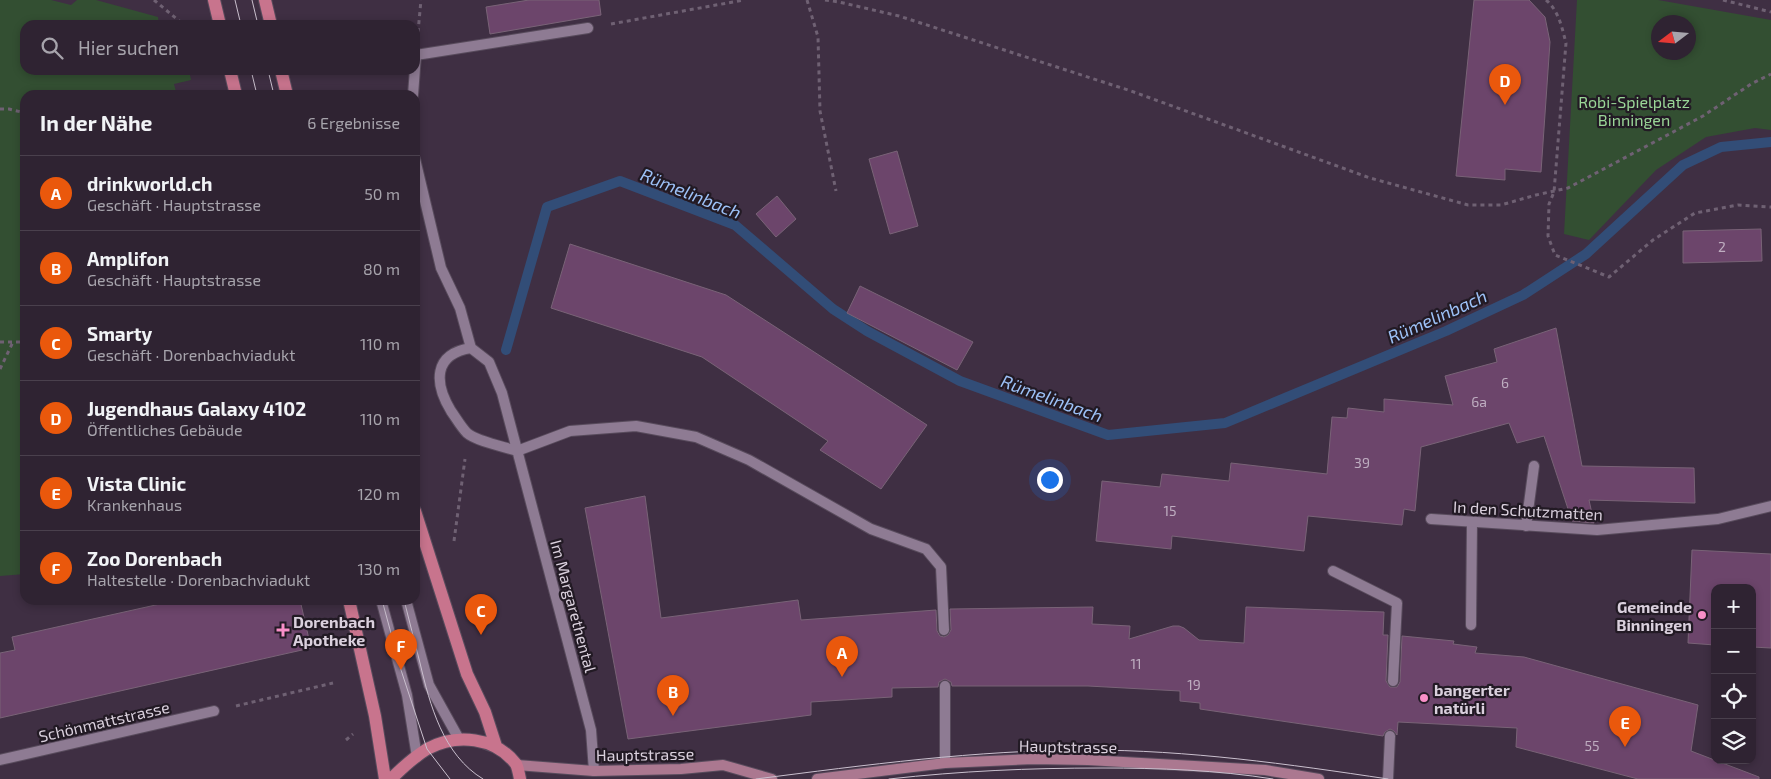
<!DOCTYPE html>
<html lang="de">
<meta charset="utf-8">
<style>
:root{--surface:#2f2332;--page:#372b3a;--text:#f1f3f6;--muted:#a7a4ac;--line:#4a404d;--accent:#ea580c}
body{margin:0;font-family:"Exo 2",sans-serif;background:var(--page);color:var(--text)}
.controls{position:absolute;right:15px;bottom:15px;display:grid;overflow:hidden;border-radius:10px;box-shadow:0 2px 8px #0003}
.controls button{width:45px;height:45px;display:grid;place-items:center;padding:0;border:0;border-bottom:1px solid var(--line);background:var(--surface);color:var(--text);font:25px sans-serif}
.compass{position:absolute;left:1651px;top:15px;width:45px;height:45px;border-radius:50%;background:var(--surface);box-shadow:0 2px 8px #0003;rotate:254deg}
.you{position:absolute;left:1049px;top:479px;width:18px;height:18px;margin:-12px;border:4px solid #fff;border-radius:50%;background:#1a73e8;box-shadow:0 0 0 8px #1a73e833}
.badge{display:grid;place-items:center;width:32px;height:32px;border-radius:50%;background:var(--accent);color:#fff;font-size:16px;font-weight:700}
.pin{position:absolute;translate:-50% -41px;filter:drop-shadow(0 1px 2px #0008)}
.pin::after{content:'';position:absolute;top:26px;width:18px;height:15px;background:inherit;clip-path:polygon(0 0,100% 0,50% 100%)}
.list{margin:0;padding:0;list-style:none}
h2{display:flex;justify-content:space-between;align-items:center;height:65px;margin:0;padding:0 20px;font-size:21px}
h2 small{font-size:16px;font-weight:400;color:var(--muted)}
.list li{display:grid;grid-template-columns:32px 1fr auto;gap:15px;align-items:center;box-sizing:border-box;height:75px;padding:0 20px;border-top:1px solid var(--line)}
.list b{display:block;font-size:19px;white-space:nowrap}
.list p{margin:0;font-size:16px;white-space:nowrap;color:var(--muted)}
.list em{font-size:16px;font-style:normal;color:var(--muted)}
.icon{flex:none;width:28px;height:28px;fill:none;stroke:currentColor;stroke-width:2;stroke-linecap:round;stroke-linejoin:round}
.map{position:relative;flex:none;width:1771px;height:779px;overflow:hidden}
.search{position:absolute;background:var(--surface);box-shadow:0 2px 8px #0003;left:20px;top:20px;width:400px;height:55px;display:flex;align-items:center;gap:12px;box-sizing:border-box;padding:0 18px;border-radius:15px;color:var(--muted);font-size:19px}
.panel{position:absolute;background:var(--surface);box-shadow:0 2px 8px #0003;left:20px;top:90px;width:400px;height:515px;border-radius:15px}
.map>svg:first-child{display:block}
.green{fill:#334f32;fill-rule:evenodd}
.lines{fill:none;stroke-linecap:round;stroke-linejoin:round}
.stream{stroke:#324d77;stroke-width:10}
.building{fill:#6c456b;stroke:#796377}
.service-casing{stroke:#584b5c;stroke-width:12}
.minor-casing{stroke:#584b5c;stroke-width:12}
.secondary-casing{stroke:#584b5c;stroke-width:12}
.primary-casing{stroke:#584b5c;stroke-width:14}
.path{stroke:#6f6173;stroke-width:3;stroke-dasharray:4 4;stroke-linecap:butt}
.service{stroke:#8e7b93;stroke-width:10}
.minor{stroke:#8e7b93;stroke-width:10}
.secondary{stroke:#ab7890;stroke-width:10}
.primary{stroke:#c8748d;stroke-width:12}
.tram{stroke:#cac0ce;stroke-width:1}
.poi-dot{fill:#f98fc8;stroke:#221a24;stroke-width:2}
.labels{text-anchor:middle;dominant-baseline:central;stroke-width:4.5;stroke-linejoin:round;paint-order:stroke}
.number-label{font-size:14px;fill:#beadc0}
.park-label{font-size:16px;fill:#9ad697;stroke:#221a24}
.street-label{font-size:16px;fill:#dad0dd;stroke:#221a24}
.poi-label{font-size:16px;font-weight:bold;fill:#dad0dd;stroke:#221a24;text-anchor:start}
.water-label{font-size:18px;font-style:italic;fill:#9dc1f7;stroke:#221a24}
</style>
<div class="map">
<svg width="1771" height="779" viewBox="0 0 1771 779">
<rect width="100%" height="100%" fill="#3f2f43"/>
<path class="green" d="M 0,0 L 51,0 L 71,5 L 77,0 L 96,0 L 158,17 L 159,25 L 25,25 L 25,70 L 189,70 L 191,80 L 174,84 L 177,95 L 25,95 L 25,574 L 0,576 Z
M 1577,0 L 1658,0 L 1771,20 L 1771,130 L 1755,128 L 1706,137 L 1656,170 L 1589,240 L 1564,234 ZM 1688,22 L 1688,52 L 1658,52 L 1658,22 Z"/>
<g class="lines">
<path class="stream" d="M 506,350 L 547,207 L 620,181 L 735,225 L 833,309 L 867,331 L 960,381 L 1108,435 L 1225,423 L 1446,331 L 1523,295 L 1586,254 L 1683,165 L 1721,147 L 1771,142"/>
</g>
<path class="building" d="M 529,0 L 599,0 L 601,15 L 490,34 L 486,7 Z
M 1474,0 L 1529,0 L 1545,17 L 1550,42 L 1541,172 L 1505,169 L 1505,180 L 1456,176 Z
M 897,151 L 918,226 L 890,234 L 869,159 Z
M 777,196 L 796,219 L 776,237 L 756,214 Z
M 1761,229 L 1762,261 L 1683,263 L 1683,231 Z
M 570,244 L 726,295 L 927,425 L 881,489 L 820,450 L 828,441 L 702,357 L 551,308 Z
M 860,286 L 973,342 L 957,370 L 847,313 Z
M 1556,328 L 1582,466 L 1694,468 L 1695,503 L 1589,500 L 1594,523 L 1572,521 L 1544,436 L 1517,443 L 1509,423 L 1421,447 L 1415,511 L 1404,509 L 1402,525 L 1308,516 L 1304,551 L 1172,536 L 1171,549 L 1096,541 L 1102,481 L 1160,487 L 1162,474 L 1229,481 L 1231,463 L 1327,474 L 1332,417 L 1347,418 L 1348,408 L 1384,412 L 1384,399 L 1453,405 L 1445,376 L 1497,362 L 1494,349 Z
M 645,496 L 661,618 L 798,600 L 801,620 L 936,610 L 937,631 L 940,636 L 944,637 L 948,635 L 951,630 L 950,609 L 1093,607 L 1092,624 L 1130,626 L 1129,639 L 1173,626 L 1179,626 L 1184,628 L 1199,640 L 1244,643 L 1246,607 L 1384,612 L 1383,635 L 1388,635 L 1386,681 L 1390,687 L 1397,687 L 1400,682 L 1402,636 L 1454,641 L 1453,644 L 1477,647 L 1475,653 L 1524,657 L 1698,705 L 1691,751 L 1759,777 L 1759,779 L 1638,779 L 1516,747 L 1517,728 L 1398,722 L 1397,735 L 1394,731 L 1390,729 L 1385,732 L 1383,736 L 1200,709 L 1200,703 L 1180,701 L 1180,691 L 1088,686 L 952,686 L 951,682 L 945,679 L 939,682 L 938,687 L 892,688 L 892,697 L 811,702 L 811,715 L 628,739 L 585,508 Z
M 1692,550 L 1771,554 L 1771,648 L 1752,647 L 1752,588 L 1715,588 L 1715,645 L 1688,643 Z
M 178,600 L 300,600 L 311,648 L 0,718 L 0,653 L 15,650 L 12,637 Z"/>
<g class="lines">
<g class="service-casing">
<path id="service" d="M 416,55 L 588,28
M 517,451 L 570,431 L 636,426 L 696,437 L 749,460 L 871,529 L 926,549 L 941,567 L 944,630
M 1526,526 L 1534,466
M 1333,571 L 1397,603 L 1393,681
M 381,600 L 407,695 L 417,757
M 406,600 L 429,685 L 459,739
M 1471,625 L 1472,522
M 945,763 L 945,686
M 1388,779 L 1390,736"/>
</g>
<g class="minor-casing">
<path id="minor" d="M 413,95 L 416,55
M 415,159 L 441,268 L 460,308 L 471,348 L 489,362 L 502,393 L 591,730 L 594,771
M 471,348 C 433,354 434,383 451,411 C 456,418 461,427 467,433 C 476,441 505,447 517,451
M 1431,519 L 1597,530 L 1718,519 L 1771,506
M 0,760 L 214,711"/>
</g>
<g class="secondary-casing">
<path id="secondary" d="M 517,765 L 594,771 L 681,769 L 723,765 L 772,779
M 817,779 L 945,763 L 1033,759 L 1088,760 L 1265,770 L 1319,779"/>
</g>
<g class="primary-casing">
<path id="primary" d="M 214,0 L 220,25
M 265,0 L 271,25
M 230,70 L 236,95
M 281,70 L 287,95
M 415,511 L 467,674 L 485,712 L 496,746
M 349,600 L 375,716 L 385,779
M 391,779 C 402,768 414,757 427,749 C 457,733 495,737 516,764 C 518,768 519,774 520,779"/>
</g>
<path class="path" d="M 154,0 L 184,25
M 807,0 L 818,37 L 820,111 L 836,191
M 825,0 L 839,2 L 899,16 L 1131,91 L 1370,178 L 1468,205 L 1501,205 L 1536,195 L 1568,188 L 1703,116 L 1751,84 L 1771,74
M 1546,0 C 1559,11 1562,28 1566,43 L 1554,192 L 1549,204 L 1548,236 L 1555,255 L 1609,277 L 1653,240 L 1695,213 L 1738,205 L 1771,207
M 1723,0 L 1771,12
M 611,24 L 744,0
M 418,32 L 421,0
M 0,109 L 9,109 L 25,113
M 0,342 L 25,342
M 0,369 L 13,342
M 454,541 L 465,459
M 236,706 L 333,683
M 346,740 L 353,734"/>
<use href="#service" class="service"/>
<use href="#minor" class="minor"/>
<use href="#secondary" class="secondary"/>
<use href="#primary" class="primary"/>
<path class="tram" d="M 235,0 L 241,25
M 252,0 L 258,25
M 251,70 L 257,95
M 268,70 L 274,95
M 382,600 L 401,670 L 427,749 L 450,779
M 404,600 C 409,621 415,642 420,663 C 430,705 443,755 483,779
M 756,779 C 866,765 976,750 1087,750 C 1188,750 1288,764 1388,779
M 889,779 C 961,771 1029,768 1102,768 C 1159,768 1217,770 1273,779"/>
</g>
<g class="poi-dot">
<circle cx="1702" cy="615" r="5"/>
<path d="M280.5 622.5h5v5h5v5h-5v5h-5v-5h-5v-5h5z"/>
<circle cx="1424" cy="698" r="5"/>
</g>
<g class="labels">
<g class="number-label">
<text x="1722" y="246">2</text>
<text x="1505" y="382">6</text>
<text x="1479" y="401">6a</text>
<text x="1362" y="462">39</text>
<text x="1170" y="510">15</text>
<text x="1136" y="663">11</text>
<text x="1194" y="684">19</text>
<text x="1592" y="745">55</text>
</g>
<g class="park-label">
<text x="1634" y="101">Robi-Spielplatz<tspan x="1634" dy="18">Binningen</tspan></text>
</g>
<g class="street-label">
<text transform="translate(1528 510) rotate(3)">In den Schutzmatten</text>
<text transform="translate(574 606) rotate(75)">Im Margarethental</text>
<text transform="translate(104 721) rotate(-13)">Schönmattstrasse</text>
<text transform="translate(1068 746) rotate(1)">Hauptstrasse</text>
<text transform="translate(645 754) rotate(-1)">Hauptstrasse</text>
</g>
<g class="poi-label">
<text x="1692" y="606" text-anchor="end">Gemeinde<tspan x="1692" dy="18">Binningen</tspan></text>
<text x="293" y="621">Dorenbach<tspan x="293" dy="18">Apotheke</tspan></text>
<text x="1434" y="689">bangerter<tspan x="1434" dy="18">natürli</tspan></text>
</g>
<g class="water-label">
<text transform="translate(691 193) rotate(22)">Rümelinbach</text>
<text transform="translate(1437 316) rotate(-24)">Rümelinbach</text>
<text transform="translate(1052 398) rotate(20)">Rümelinbach</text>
</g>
</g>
</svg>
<div class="controls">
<button>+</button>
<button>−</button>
<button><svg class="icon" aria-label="locate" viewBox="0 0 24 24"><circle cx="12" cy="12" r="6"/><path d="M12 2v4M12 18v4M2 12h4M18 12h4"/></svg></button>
<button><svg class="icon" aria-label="layers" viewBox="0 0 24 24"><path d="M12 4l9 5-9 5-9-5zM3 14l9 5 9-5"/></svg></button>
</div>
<svg class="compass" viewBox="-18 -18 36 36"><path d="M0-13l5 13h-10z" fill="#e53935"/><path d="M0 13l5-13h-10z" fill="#a7a4ac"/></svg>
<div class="you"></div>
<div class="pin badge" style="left:842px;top:677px">A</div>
<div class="pin badge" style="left:673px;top:716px">B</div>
<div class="pin badge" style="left:481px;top:635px">C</div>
<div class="pin badge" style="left:1505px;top:105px">D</div>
<div class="pin badge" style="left:1625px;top:747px">E</div>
<div class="pin badge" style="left:401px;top:670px">F</div>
<div class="search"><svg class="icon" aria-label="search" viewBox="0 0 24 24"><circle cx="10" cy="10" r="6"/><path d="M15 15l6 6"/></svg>Hier suchen</div>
<section class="panel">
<h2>In der Nähe<small>6 Ergebnisse</small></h2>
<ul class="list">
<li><span class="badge">A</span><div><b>drinkworld.ch</b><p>Geschäft · Hauptstrasse</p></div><em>50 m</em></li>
<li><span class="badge">B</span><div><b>Amplifon</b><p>Geschäft · Hauptstrasse</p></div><em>80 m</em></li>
<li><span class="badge">C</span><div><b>Smarty</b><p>Geschäft · Dorenbachviadukt</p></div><em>110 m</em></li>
<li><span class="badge">D</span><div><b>Jugendhaus Galaxy 4102</b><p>Öffentliches Gebäude</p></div><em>110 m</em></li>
<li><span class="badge">E</span><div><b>Vista Clinic</b><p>Krankenhaus</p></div><em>120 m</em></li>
<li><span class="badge">F</span><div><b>Zoo Dorenbach</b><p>Haltestelle · Dorenbachviadukt</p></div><em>130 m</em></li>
</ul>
</section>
</div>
